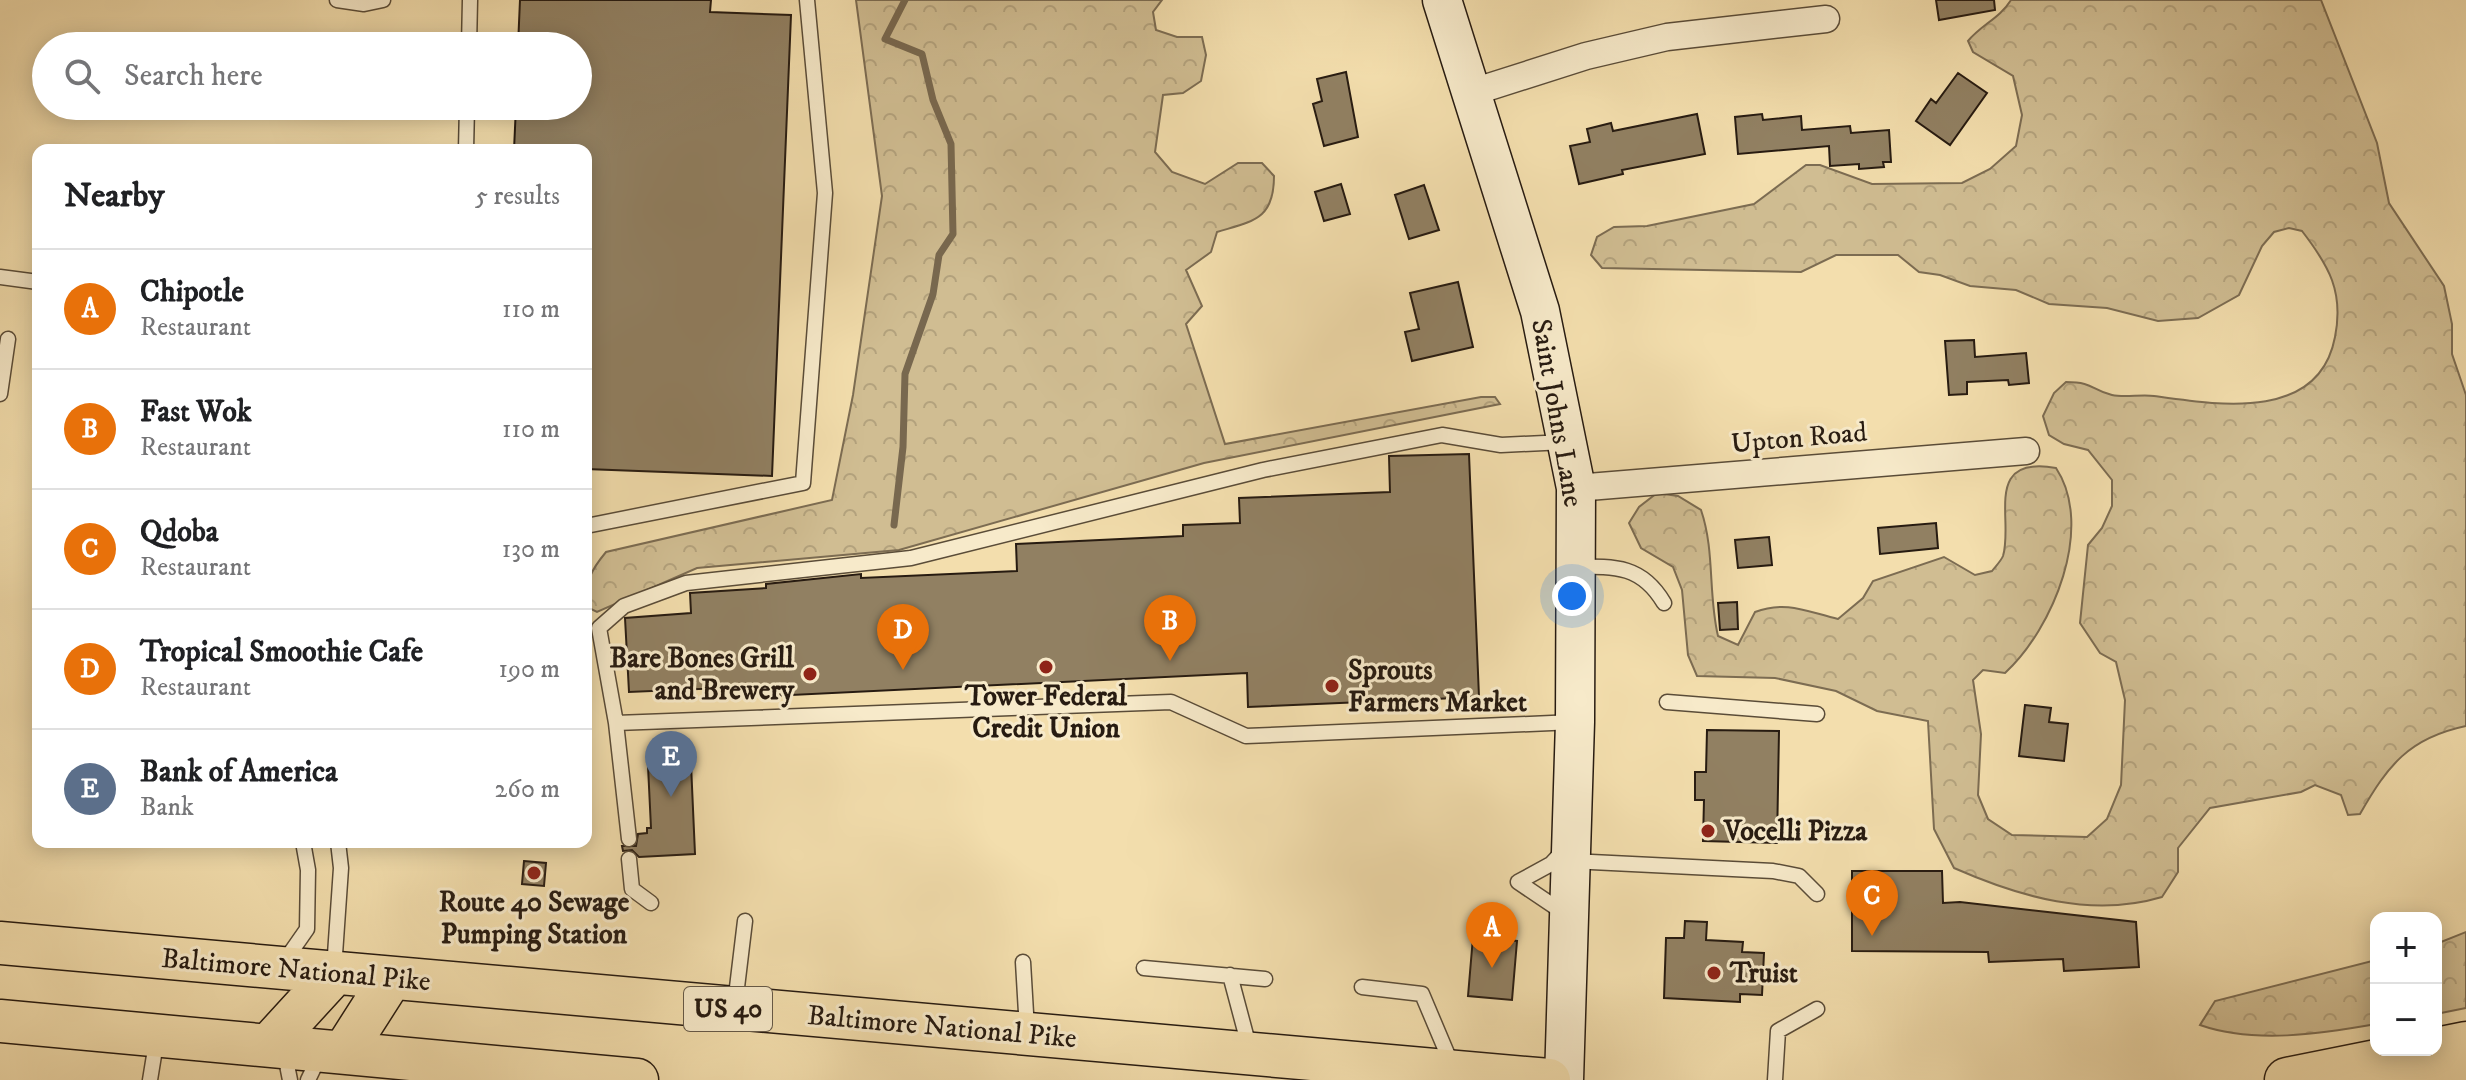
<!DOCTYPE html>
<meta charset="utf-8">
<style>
:root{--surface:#fff;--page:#f6f6f6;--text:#202124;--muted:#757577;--line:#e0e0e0;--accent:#8f2418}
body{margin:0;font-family:"IM FELL DW Pica",serif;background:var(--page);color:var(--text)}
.controls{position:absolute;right:24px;bottom:24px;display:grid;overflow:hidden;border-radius:16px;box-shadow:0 4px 20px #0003}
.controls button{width:72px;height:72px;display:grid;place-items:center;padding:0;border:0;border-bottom:2px solid var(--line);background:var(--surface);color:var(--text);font:40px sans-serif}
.you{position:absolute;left:1572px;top:596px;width:28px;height:28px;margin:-20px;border:6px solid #fff;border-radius:50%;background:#1a73e8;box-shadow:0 0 0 12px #1a73e833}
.badge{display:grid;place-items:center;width:52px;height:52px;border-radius:50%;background:var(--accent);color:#fff;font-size:26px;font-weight:700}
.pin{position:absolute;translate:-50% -66px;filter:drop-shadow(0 2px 4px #0008)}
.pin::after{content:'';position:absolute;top:42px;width:28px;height:24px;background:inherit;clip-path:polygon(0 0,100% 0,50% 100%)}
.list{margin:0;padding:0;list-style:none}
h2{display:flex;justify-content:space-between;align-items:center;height:104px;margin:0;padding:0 32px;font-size:34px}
h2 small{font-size:26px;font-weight:400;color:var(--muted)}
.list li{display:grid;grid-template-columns:52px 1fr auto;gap:24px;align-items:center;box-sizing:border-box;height:120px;padding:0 32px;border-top:2px solid var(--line)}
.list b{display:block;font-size:30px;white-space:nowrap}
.list p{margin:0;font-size:26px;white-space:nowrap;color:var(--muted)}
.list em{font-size:26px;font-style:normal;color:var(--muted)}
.icon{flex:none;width:44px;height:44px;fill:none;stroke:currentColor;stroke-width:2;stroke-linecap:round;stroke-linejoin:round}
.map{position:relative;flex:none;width:2466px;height:1080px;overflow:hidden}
.search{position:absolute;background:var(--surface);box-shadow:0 4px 20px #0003;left:32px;top:32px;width:560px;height:88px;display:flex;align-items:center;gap:20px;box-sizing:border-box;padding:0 28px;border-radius:44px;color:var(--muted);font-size:30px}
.panel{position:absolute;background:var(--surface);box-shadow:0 4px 20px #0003;left:32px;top:144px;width:560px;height:704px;border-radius:16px}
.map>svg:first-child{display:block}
.forest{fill:url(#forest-crowns);stroke:#7c6c52;stroke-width:2}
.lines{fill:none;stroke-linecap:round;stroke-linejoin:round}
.stream{stroke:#78684f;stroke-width:7}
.building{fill:#918062;stroke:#271b11;stroke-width:2}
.lane-casing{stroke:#5a4c38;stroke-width:17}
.street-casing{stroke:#5a4c38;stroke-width:29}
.secondary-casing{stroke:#271b11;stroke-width:41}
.primary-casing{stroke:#271b11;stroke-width:45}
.highway-casing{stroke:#271b11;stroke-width:47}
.lane{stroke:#f7eaca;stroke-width:14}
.street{stroke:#f7eaca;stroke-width:26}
.secondary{stroke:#f7eaca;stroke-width:38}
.primary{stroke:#f3dead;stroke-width:42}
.highway{stroke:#f3dead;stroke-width:44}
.poi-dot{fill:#8f2418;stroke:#f7eaca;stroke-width:3}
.labels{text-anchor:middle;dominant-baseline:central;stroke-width:6;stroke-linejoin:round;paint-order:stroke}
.shield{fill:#f7eaca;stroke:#655948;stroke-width:2}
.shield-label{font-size:26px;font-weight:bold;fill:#271b11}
.street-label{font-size:28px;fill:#271b11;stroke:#f7eaca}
.poi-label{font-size:28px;font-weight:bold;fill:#271b11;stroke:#f7eaca;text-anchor:start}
</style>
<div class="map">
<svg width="2466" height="1080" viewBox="0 0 2466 1080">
<defs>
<pattern id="forest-crowns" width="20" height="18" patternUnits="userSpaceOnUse" patternTransform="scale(2)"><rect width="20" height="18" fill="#d0bd92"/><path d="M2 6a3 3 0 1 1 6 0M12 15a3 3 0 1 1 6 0" fill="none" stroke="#b3a27d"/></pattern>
</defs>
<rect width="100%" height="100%" fill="#f3dead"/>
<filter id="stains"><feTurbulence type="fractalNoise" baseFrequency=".0025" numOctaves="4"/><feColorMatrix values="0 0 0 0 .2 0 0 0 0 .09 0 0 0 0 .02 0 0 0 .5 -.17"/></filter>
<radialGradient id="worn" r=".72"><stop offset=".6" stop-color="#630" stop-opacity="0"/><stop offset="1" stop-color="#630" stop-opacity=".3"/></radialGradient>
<path class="forest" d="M 856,0 L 1162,0 L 1153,12 L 1156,30 L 1177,37 L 1202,37 L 1206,55 L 1201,81 L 1183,93 L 1163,95 L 1155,152 L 1172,172 L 1205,184 L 1238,163 L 1262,163 L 1274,176 C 1274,220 1253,221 1217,232 L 1211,252 L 1186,270 L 1202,306 L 1186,324 L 1225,444 L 1481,397 L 1495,397 L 1500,404 L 1204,463 L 899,550 L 697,568 L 597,612 L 587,607 C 584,583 591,570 606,552 L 832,500 L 853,395 L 882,196 Z
M 2011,0 L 2321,0 L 2377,143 L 2389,203 L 2444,286 L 2452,324 L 2452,354 L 2466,395 L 2466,726 C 2409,738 2388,765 2360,814 L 2348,815 L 2341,795 L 2315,785 L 2301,792 L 2210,808 L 2178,848 L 2178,872 L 2162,897 C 2092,918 2020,897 1954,868 L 1934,829 L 1928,721 L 1877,711 L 1836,691 L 1775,678 L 1697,676 L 1688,655 L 1682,590 L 1673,567 L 1641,548 L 1629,523 L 1639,507 L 1657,493 L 1678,496 L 1701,510 C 1715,551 1708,594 1718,636 L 1738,645 L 1755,612 C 1786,600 1808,612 1838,619 L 1863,598 L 1873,581 L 1944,557 L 1975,575 L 1992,571 C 1995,567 2001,561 2003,556 C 2014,520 1982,455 2056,468 C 2095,527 2053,629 2005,673 L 1983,670 L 1973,680 L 1981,734 L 1978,795 L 1988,819 L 2012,835 L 2087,837 L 2107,819 L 2121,785 L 2125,700 L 2116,662 L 2100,653 L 2080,623 L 2088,545 L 2102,528 L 2112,506 L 2112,480 L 2088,450 L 2064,444 L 2049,435 L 2043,416 L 2054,393 L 2066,382 C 2094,382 2091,390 2112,395 C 2125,398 2141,394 2154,396 C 2218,405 2319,422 2335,337 C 2344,292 2329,266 2302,231 L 2289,228 L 2274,232 L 2262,246 L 2239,295 L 2198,318 L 2158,321 L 2107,308 L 2049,304 L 2016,290 L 1970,286 L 1940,275 L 1919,272 L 1898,255 L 1836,255 L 1801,272 L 1602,268 L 1591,255 L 1597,237 L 1614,227 L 1647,226 L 1754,204 L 1806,165 L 1820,165 L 1872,184 L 1962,183 L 1990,169 L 2016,146 L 2022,115 L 2013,76 L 1973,52 L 1968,41 C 1981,25 2000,18 2011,0 Z
M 2466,932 L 2466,1008 L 2436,1014 L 2436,944 Z
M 2376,960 L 2376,1024 C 2320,1034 2254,1044 2200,1025 L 2215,1001 Z"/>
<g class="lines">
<path class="stream" d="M 894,525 L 903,447 L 905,374 L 933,294 L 939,255 L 953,234 L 951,144 L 933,100 L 922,54 L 885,39 L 905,0"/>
</g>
<path class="building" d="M 520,0 L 711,0 L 710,12 L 791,15 L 772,476 L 586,469 L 586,150 L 514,150 L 516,106 L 578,106 L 578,46 L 518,46 Z
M 1936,0 L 1994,0 L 1995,10 L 1939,20 Z
M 1346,72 L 1358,137 L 1324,146 L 1313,104 L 1322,101 L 1317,79 Z
M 1958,73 L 1987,93 L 1950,145 L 1916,121 L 1931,99 L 1936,103 Z
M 1697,114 L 1705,154 L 1622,170 L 1623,174 L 1579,184 L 1570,146 L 1590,142 L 1587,129 L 1611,123 L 1613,131 Z
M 1762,114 L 1763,120 L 1801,116 L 1802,130 L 1850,126 L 1851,133 L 1889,130 L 1891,162 L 1883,162 L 1884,167 L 1859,169 L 1859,164 L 1830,166 L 1829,146 L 1738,154 L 1735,117 Z
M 1341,184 L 1350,214 L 1324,221 L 1315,192 Z
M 1424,185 L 1439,230 L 1409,239 L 1395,195 Z
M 1458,282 L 1473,347 L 1412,361 L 1405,332 L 1419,329 L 1410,293 Z
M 1974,340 L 1975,357 L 2026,353 L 2029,383 L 2009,385 L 2008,380 L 1967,382 L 1967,394 L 1949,395 L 1945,341 Z
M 1469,454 L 1479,697 L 1248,707 L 1247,673 L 771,696 L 770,686 L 629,692 L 625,618 L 691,613 L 690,593 L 766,588 L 766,584 L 861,574 L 861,578 L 1017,571 L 1016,544 L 1183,536 L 1183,525 L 1240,523 L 1239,498 L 1390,492 L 1389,456 Z
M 1936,523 L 1938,548 L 1880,554 L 1878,528 Z
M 1769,537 L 1772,565 L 1738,568 L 1735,540 Z
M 1737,602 L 1738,629 L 1720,630 L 1718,603 Z
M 2025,705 L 2051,708 L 2049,722 L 2068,724 L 2064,761 L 2019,756 Z
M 1707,730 L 1779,731 L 1777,843 L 1703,841 L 1704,800 L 1695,800 L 1695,772 L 1706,772 Z
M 691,764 L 695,854 L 639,857 L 632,850 L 623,851 L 622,846 L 636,846 L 638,834 L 647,833 L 647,828 L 651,828 L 648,766 Z
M 524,861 L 546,863 L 544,886 L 522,884 Z
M 1852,871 L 1942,871 L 1943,903 L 1960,902 L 2136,922 L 2139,967 L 2064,971 L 2063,959 L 1989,962 L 1988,952 L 1852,951 Z
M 1685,921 L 1707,922 L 1706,940 L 1743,942 L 1742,952 L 1764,953 L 1762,995 L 1740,994 L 1740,1002 L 1664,998 L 1666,938 L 1684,938 Z
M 1473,937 L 1517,941 L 1512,1000 L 1468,996 Z"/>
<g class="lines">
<g class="lane-casing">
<path id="lane" d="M 337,0 L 364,4 L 383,0
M 469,46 L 470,0
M 466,150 L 467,106
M 0,277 L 38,282
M 0,394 L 8,339
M 586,526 L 803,483 L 825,193 L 807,0
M 1576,567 C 1616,566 1642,566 1664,603
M 1667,702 L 1817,714
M 616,723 L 1171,702 L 1246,736 L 1574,722
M 629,839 L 616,723 L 599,628 L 624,606 L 686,583 L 911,558 L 1263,470 L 1442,435 L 1501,445 L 1565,442
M 1563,851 L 1551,864 L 1518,882 L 1564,913
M 629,859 L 632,889 L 651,903
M 1571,861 L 1773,871 L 1799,876 L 1817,894
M 284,962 L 307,929 L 308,870 L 303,842
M 1023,962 L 1027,1030
M 1144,968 L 1265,979
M 334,969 L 341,868 L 338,842
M 1230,975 L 1250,1050
M 1362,987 L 1422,994 L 1452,1065
M 735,1004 L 745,921
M 278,1054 L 287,1065 L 290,1080
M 150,1080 L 157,1037
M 308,1080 L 320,1055
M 1775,1080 L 1778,1031 L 1817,1009"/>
</g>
<g class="street-casing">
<path id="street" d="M 1473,92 L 1586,56 L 1667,37 L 1826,19
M 1576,488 L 2026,451"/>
</g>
<g class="secondary-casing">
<path id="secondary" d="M 1442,0 L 1540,311 L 1576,488 L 1575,722 L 1564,1080"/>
</g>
<g class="primary-casing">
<path id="primary" d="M 0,943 L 1549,1080
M 0,1021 L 637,1080
M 269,1045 L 334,974
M 344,1052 L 390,980
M 2392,1074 L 2466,1068"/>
</g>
<g class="highway-casing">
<path id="highway" d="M 2287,1080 L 2466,1044"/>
</g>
<use href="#lane" class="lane"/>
<use href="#street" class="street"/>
<use href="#secondary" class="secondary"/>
<use href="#primary" class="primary"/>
<use href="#highway" class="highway"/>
</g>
<g class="poi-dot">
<circle cx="1046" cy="667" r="8"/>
<circle cx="810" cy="674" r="8"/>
<circle cx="1332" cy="686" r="8"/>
<circle cx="1708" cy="831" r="8"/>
<circle cx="534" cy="873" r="8"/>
<circle cx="1714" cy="973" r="8"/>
</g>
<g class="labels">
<rect class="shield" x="684" y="987" width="88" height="44" rx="6"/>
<g class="shield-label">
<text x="728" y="1009">US 40</text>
</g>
<g class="street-label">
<text transform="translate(1557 413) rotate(80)">Saint Johns Lane</text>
<text transform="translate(1799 438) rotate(-5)">Upton Road</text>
<text transform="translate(296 970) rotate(5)">Baltimore National Pike</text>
<text transform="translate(942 1027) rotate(5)">Baltimore National Pike</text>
</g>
<g class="poi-label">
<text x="794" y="658" text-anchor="end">Bare Bones Grill<tspan x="794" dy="32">and Brewery</tspan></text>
<text x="1348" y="670">Sprouts<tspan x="1348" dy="32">Farmers Market</tspan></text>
<text x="1046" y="696" text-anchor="middle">Tower Federal<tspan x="1046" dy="32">Credit Union</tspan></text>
<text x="1724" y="831">Vocelli Pizza</text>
<text x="534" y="902" text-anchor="middle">Route 40 Sewage<tspan x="534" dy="32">Pumping Station</tspan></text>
<text x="1730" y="973">Truist</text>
</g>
</g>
<rect width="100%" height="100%" filter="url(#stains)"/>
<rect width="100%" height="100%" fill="url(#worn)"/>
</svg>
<div class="controls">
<button>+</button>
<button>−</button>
</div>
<div class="you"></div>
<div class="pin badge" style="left:1492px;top:968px;background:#e8710a">A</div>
<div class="pin badge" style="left:1170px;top:661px;background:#e8710a">B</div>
<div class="pin badge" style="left:1872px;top:936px;background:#e8710a">C</div>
<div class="pin badge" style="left:903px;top:670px;background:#e8710a">D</div>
<div class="pin badge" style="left:671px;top:797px;background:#5c6f8a">E</div>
<div class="search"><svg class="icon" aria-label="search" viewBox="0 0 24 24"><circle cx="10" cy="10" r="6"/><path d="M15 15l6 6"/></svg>Search here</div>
<section class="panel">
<h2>Nearby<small>5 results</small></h2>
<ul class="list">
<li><span class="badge" style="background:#e8710a">A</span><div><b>Chipotle</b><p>Restaurant</p></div><em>110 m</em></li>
<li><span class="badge" style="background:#e8710a">B</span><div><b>Fast Wok</b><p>Restaurant</p></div><em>110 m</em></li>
<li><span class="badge" style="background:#e8710a">C</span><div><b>Qdoba</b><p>Restaurant</p></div><em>130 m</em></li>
<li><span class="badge" style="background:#e8710a">D</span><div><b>Tropical Smoothie Cafe</b><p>Restaurant</p></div><em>190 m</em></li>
<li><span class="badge" style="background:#5c6f8a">E</span><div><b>Bank of America</b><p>Bank</p></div><em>260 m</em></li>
</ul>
</section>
</div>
